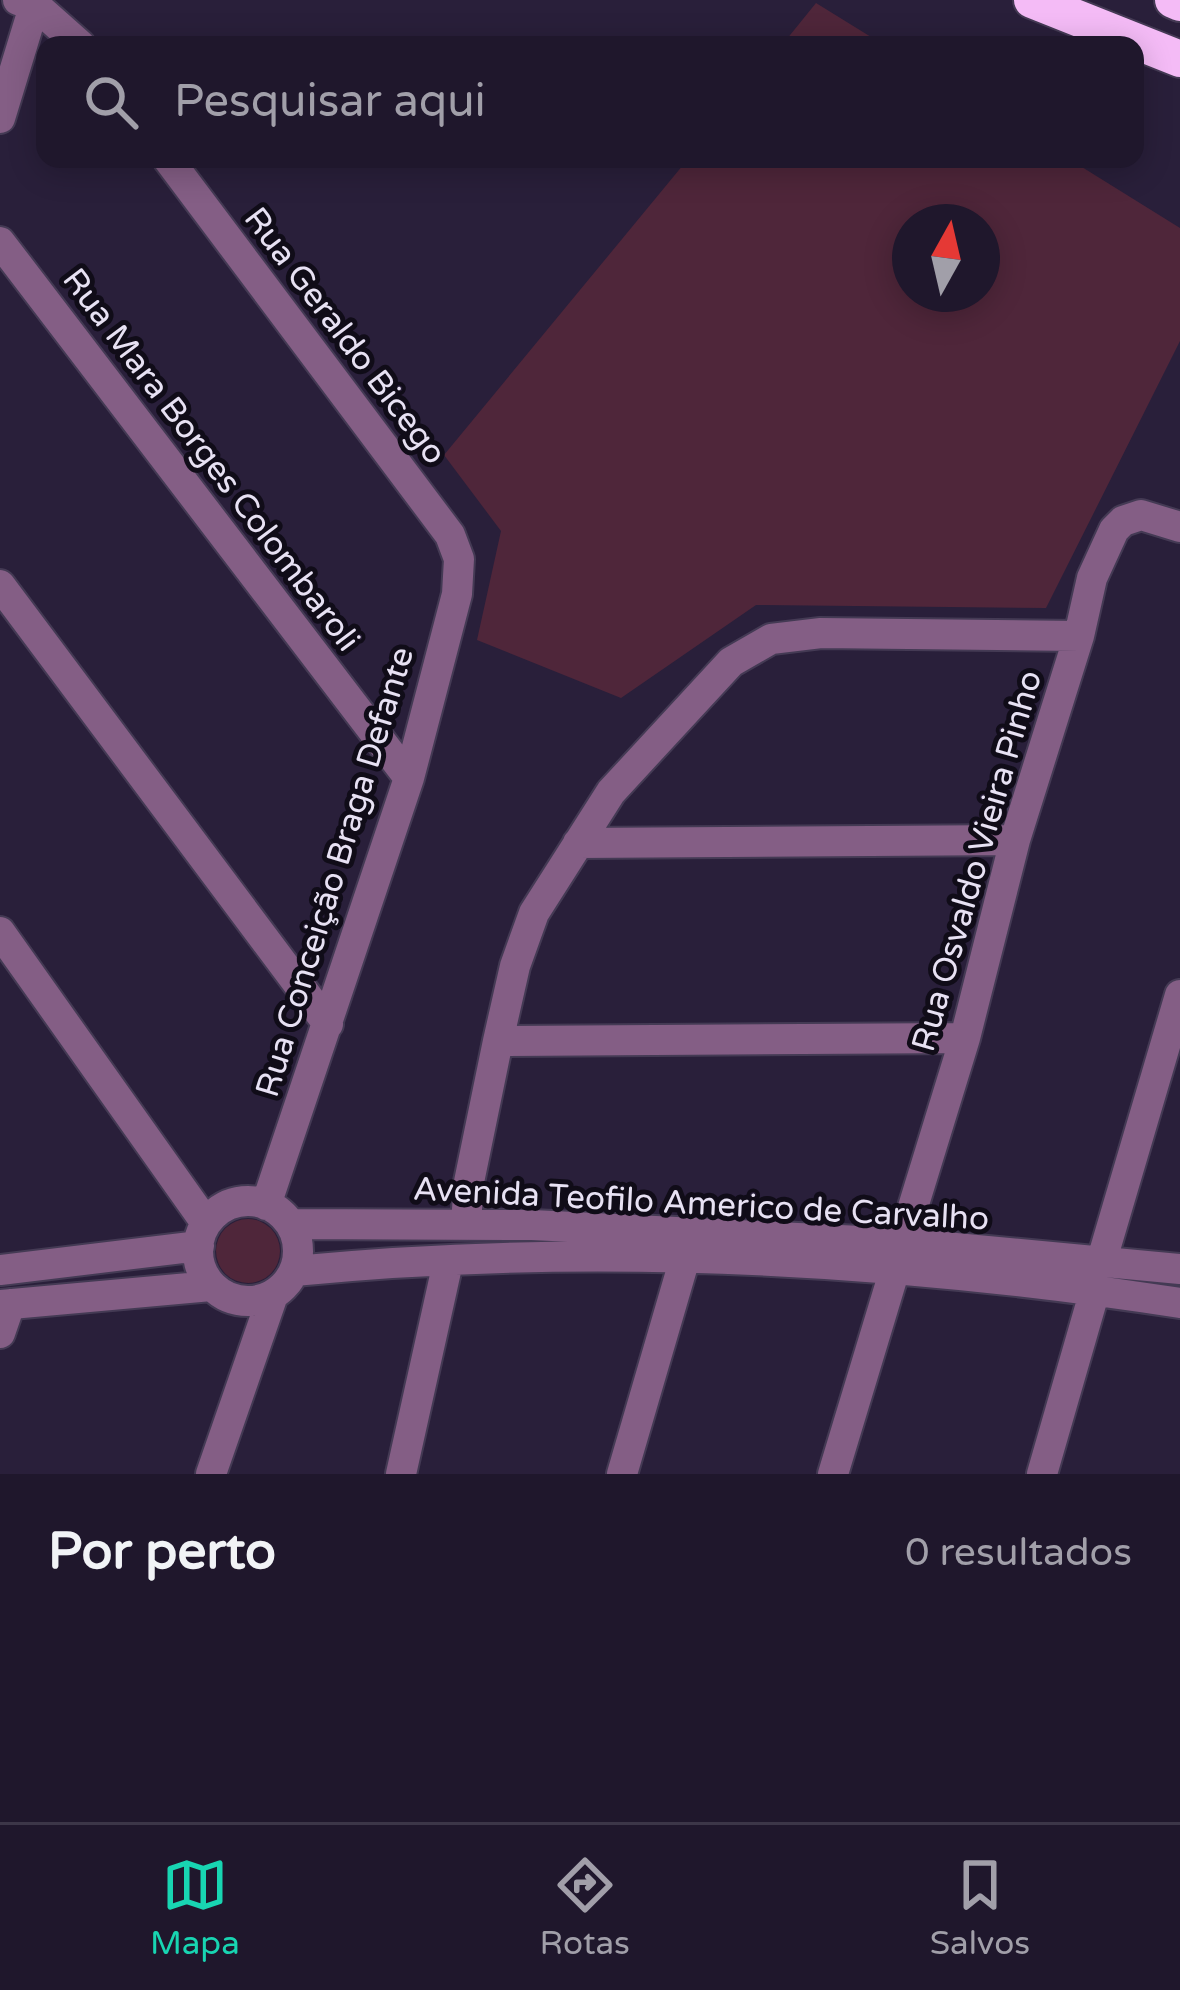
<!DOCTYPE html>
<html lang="pt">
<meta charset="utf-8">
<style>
:root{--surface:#1f172c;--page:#272034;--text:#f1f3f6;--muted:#a19fa9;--line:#3c3648;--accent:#18d5b2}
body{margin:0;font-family:"Varela Round",sans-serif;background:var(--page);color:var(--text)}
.compass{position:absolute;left:892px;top:204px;width:108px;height:108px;border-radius:50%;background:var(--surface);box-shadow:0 6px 30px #0003;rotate:8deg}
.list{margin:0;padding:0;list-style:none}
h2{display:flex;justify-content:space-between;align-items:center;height:156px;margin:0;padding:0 48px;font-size:51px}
h2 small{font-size:39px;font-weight:400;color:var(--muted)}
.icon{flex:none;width:66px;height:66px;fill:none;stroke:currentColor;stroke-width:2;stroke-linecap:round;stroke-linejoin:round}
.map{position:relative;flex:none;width:1180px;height:1474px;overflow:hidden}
.search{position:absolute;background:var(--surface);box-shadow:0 6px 30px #0003;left:36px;right:36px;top:36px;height:132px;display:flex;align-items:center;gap:30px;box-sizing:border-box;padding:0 42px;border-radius:24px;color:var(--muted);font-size:45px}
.sheet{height:348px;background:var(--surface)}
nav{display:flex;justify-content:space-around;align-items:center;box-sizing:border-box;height:168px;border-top:3px solid var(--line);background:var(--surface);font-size:33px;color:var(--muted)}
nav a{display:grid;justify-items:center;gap:6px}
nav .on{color:var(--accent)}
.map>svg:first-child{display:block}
.green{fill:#4f263a;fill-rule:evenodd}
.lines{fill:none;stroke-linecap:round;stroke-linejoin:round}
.minor-casing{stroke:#443a54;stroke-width:34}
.highway-casing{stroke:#443a54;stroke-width:40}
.minor{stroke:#845e85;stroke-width:30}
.highway{stroke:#f4bbf6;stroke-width:36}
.labels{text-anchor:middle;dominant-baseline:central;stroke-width:10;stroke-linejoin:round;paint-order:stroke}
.street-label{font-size:33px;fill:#e7e1f3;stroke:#100c18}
</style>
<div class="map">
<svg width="1180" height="1474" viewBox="0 0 1180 1474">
<rect width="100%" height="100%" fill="#291f3a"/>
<path class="green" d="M 816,3 L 884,45 L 782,45 Z
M 688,159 L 1069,159 L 1180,228 L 1180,341 L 1046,608 L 756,605 L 621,698 L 477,640 L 501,531 L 444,455 ZM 982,222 L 982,294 L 910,294 L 910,222 Z
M216 1251a32 32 0 1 1 64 0a32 32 0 1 1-64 0Z"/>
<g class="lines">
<g class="minor-casing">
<path id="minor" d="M 18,0 L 35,5 L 80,45
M 0,118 L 36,0
M 168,159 L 450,535 L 459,559 L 457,594 L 409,778 L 266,1205
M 0,242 L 409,778
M 0,585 L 328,1024
M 578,843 L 1015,840
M 0,932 L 206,1223
M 498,1041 L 965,1038
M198 1251a50 50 0 1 1 100 0a50 50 0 1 1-100 0Z
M 466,1223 L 469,1182 L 498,1041 L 515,966 L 534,913 L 611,792 L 731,662 L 771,639 L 821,633 L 1079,636
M 291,1224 L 532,1225 L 902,1243 L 1180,1269
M 902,1243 L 965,1038 L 1015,840 L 1079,636 L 1092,578 L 1114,530 L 1123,521 L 1141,515 L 1180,527
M 1101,1263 L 1180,995
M 0,1270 L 199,1246
M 294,1271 C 590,1242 887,1258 1180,1303
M 0,1305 L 211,1286
M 0,1333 L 10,1304
M 211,1474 L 273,1295
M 401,1474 L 448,1262
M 622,1474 L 685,1258
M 833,1474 L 895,1269
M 1042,1474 L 1095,1290"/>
</g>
<g class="highway-casing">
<path id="highway" d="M 1032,0 L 1180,59
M 1173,0 L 1180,3"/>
</g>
<use href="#minor" class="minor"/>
<use href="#highway" class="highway"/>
</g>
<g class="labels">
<g class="street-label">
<text transform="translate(345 336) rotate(53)">Rua Geraldo Bicego</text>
<text transform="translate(211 460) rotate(53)">Rua Mara Borges Colombaroli</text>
<text transform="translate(977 861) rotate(-74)">Rua Osvaldo Vieira Pinho</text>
<text transform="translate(335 872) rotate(-73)">Rua Conceição Braga Defante</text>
<text transform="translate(701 1204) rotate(3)">Avenida Teofilo Americo de Carvalho</text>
</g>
</g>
</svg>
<svg class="compass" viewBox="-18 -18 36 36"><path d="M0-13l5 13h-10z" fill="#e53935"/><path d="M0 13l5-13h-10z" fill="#a19fa9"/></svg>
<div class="search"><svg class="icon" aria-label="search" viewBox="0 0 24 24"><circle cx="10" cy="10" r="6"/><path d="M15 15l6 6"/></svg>Pesquisar aqui</div>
</div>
<section class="sheet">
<h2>Por perto<small>0 resultados</small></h2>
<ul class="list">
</ul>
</section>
<nav>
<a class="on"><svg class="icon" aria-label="map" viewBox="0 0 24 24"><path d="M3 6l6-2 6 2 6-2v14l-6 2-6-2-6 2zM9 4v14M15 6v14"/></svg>Mapa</a>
<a><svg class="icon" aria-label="directions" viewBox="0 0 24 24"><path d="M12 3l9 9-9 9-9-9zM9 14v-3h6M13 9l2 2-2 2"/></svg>Rotas</a>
<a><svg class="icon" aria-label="saved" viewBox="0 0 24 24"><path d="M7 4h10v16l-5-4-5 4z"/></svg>Salvos</a>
</nav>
